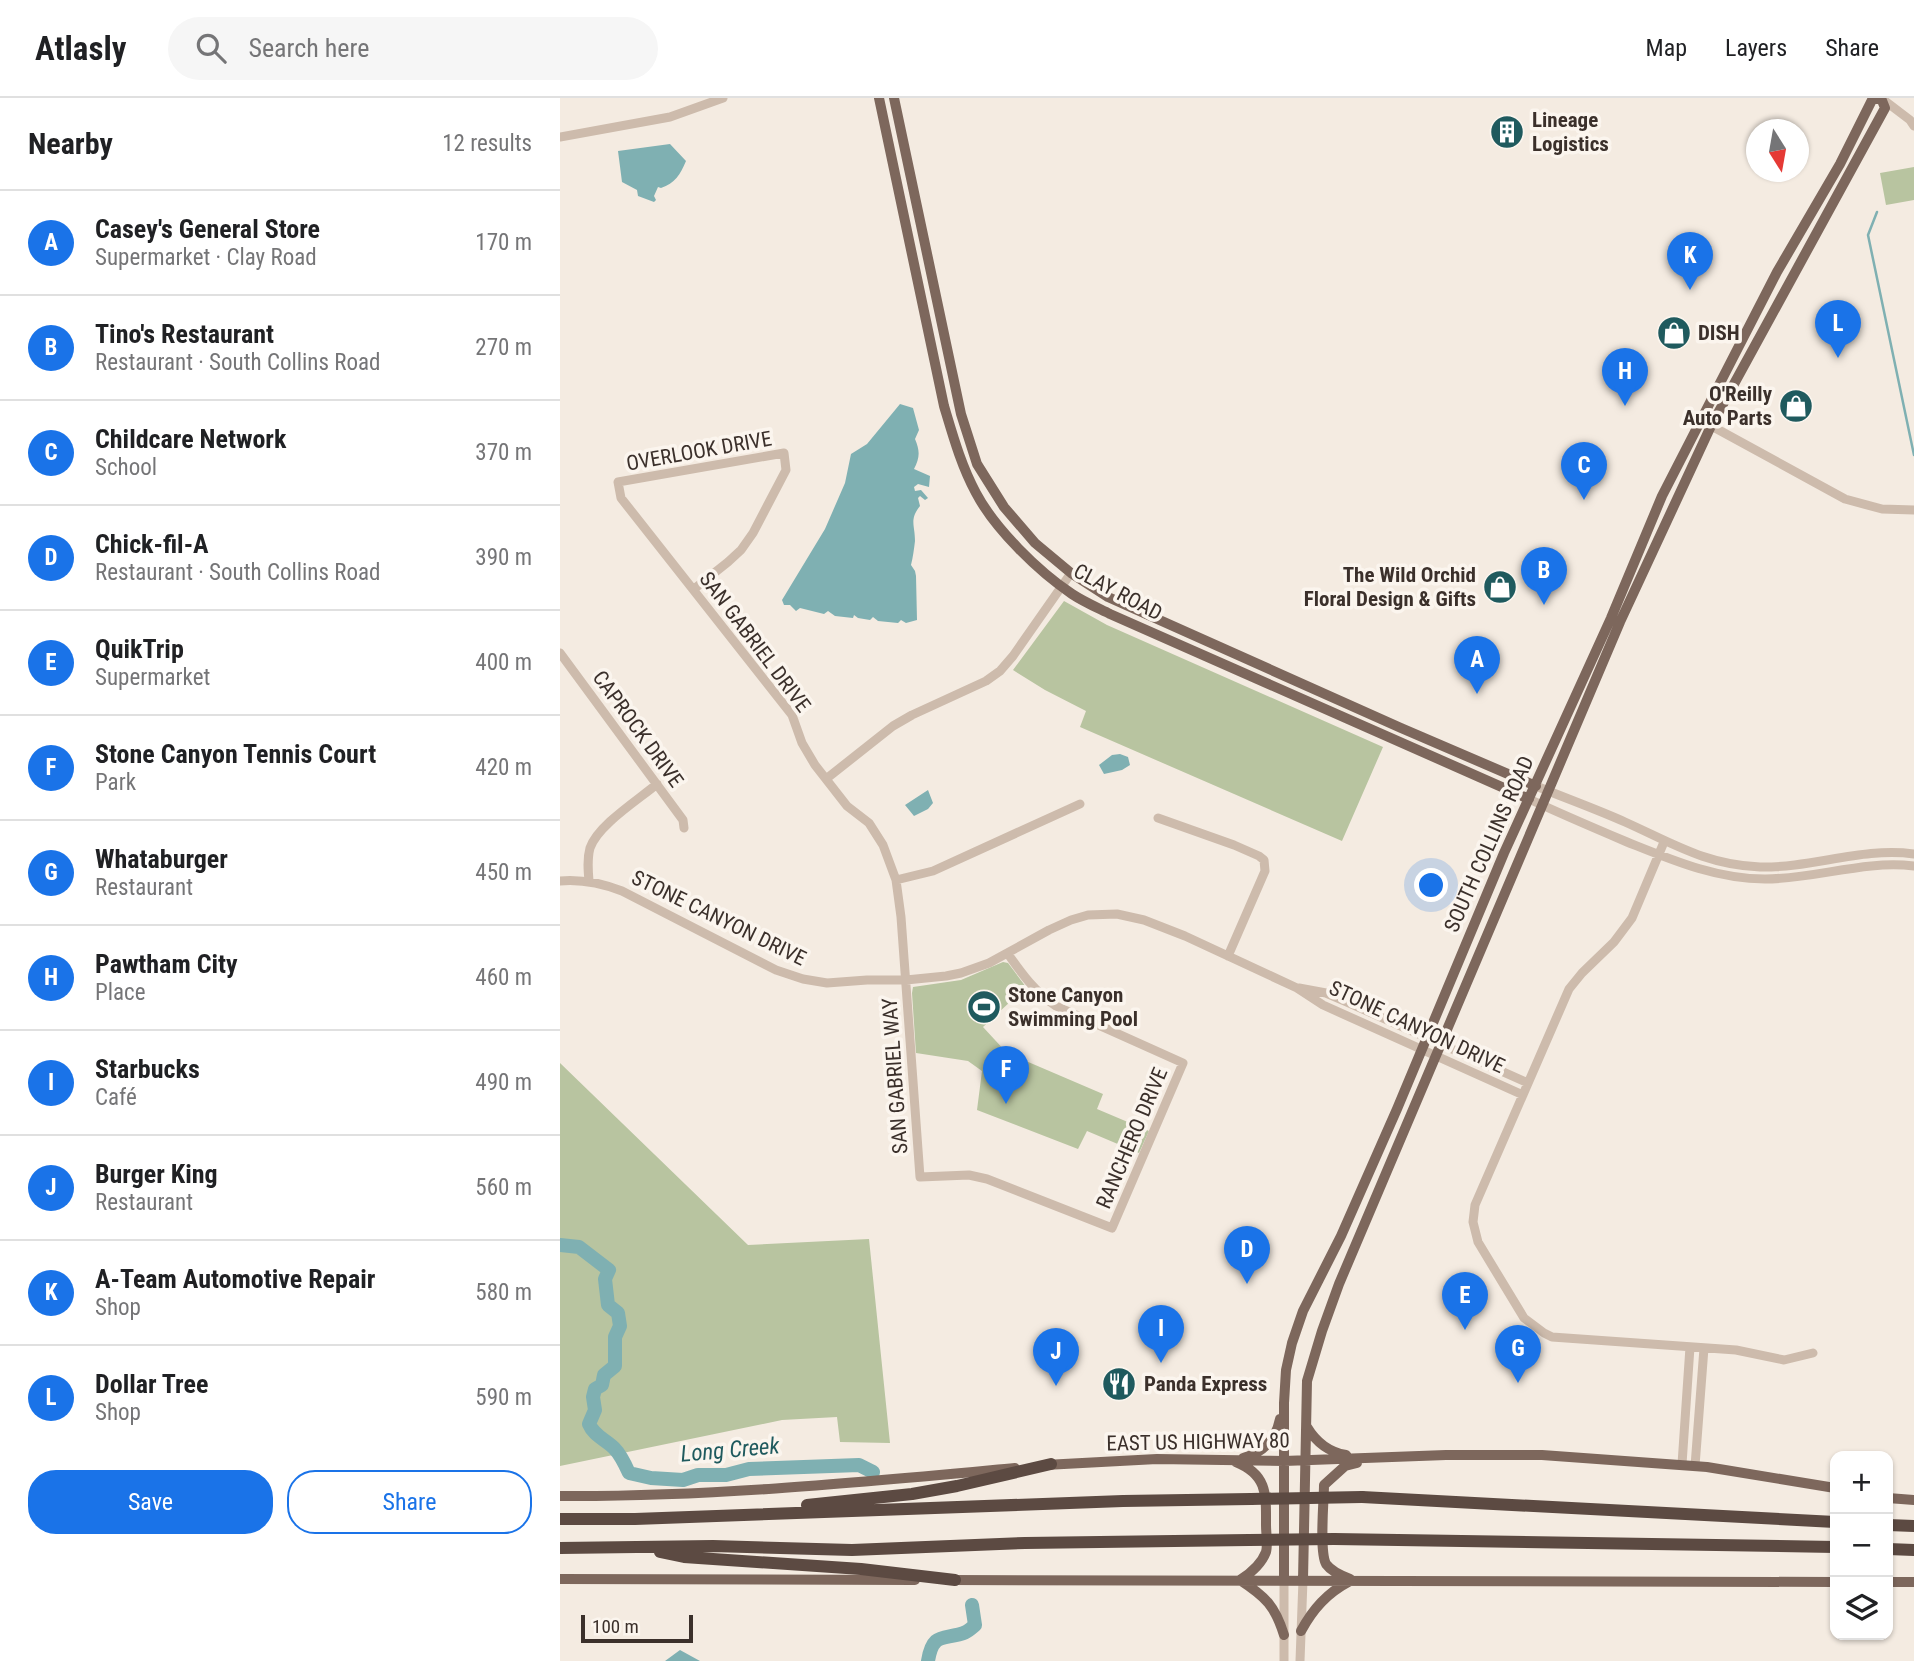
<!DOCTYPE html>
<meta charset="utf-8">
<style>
:root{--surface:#fff;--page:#f6f6f6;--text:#202124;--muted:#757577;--line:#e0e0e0;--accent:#1a73e8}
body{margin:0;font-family:"Roboto Condensed",sans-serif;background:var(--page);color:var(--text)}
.controls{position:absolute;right:21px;bottom:21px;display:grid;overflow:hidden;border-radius:14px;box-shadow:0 2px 5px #0004}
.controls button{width:63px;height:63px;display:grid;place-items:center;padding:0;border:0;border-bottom:2px solid var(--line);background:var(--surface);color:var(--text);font:35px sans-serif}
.compass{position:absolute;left:1186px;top:21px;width:63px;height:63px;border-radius:50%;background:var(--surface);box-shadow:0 2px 5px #0004;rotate:169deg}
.scale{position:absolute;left:21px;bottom:18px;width:112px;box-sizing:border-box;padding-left:7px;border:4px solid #3b302b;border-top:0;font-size:19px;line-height:24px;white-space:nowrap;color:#3b302b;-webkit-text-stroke:5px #fbf5ee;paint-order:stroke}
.you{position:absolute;left:872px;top:788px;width:24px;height:24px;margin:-18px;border:5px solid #fff;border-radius:50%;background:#1a73e8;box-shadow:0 0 0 10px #1a73e833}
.badge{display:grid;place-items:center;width:46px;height:46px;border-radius:50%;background:var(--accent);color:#fff;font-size:23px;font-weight:700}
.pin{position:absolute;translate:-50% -58px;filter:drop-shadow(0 2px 4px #0008)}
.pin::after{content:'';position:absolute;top:37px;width:24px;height:21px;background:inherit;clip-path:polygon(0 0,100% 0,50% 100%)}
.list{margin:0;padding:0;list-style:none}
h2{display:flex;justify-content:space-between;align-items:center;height:91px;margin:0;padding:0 28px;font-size:30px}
h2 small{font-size:23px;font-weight:400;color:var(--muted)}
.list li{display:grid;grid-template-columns:46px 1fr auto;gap:21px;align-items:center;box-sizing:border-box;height:105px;padding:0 28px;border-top:2px solid var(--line)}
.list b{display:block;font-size:26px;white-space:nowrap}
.list p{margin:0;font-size:23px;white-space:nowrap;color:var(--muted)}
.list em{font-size:23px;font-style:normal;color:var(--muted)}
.actions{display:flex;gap:14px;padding:21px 28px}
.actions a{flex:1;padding:16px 0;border:2px solid var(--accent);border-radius:28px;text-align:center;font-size:24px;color:var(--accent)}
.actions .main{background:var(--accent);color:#fff}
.icon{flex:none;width:38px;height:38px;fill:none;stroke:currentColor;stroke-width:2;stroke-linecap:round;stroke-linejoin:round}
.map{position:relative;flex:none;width:1354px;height:1563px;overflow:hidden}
header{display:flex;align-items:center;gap:42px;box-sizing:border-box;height:98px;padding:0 35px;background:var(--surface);border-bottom:2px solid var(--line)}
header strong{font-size:33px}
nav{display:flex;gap:38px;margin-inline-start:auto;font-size:24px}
.search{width:490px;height:63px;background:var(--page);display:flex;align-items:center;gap:18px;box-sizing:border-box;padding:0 24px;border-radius:38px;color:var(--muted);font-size:26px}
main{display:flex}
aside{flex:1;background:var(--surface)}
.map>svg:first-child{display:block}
.green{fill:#b8c4a0}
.water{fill:#7fb0b2}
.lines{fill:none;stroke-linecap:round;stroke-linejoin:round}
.stream{stroke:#7fb0b2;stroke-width:2.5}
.river{stroke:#7fb0b2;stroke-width:14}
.minor{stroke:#cdbbac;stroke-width:9}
.major{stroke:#7d675c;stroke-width:10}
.highway{stroke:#5c4a42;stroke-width:12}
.highway-bridge{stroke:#5c4a42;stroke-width:12}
.labels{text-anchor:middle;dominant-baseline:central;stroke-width:7;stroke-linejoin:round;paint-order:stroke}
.poi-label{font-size:21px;font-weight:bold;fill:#3b302b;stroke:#fbf5ee;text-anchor:start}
.street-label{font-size:21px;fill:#3b302b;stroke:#fbf5ee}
.water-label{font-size:23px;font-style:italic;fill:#1f5a5e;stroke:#fbf5ee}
</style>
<header>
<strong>Atlasly</strong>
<div class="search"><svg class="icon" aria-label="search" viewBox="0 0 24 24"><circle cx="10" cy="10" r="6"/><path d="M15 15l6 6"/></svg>Search here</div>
<nav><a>Map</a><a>Layers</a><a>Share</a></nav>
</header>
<main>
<aside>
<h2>Nearby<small>12 results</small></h2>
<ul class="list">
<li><span class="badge">A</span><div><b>Casey's General Store</b><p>Supermarket · Clay Road</p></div><em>170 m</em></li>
<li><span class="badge">B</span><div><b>Tino's Restaurant</b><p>Restaurant · South Collins Road</p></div><em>270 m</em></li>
<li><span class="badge">C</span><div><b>Childcare Network</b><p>School</p></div><em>370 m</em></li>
<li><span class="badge">D</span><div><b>Chick-fil-A</b><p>Restaurant · South Collins Road</p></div><em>390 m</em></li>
<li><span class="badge">E</span><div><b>QuikTrip</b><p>Supermarket</p></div><em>400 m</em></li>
<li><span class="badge">F</span><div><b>Stone Canyon Tennis Court</b><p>Park</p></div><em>420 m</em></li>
<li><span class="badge">G</span><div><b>Whataburger</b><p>Restaurant</p></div><em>450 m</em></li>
<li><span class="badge">H</span><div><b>Pawtham City</b><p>Place</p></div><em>460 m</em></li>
<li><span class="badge">I</span><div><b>Starbucks</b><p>Café</p></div><em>490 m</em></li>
<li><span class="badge">J</span><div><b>Burger King</b><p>Restaurant</p></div><em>560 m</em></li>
<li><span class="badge">K</span><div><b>A-Team Automotive Repair</b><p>Shop</p></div><em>580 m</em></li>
<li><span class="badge">L</span><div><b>Dollar Tree</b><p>Shop</p></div><em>590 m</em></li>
</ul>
<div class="actions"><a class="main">Save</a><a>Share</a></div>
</aside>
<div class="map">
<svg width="1354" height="1563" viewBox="0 0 1354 1563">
<rect width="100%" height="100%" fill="#f4ebe1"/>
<path class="green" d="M 1354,69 L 1354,102 L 1326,107 L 1320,75 Z
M 504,503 L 547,527 L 823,649 L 782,743 L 520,629 L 526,613 L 485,592 L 453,572 Z
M 443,864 L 448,865 L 466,889 L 423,929 L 447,955 L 543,996 L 537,1011 L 589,1033 L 579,1055 L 527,1033 L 518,1051 L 417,1012 L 422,973 L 408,963 L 356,955 L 352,895 L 353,889 L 401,882 Z
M 0,965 L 188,1147 L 309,1141 L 330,1345 L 280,1344 L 277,1319 L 222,1322 L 0,1368 Z"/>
<path class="water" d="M 110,46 L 126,63 C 120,77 115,85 101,90 L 98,89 L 94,98 L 96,102 L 94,104 L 78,98 L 77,92 L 62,84 L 58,53 Z
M 340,306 L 353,310 L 359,332 L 355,341 C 360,353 360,359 354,371 L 370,378 L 369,389 L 358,386 L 354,389 L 355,393 L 361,392 L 368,400 L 365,402 L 360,398 L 358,400 L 360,408 C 349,422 355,427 355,443 C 354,451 353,459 351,467 L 355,473 L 356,478 L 357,522 L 346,525 L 341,522 L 338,525 L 318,523 L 313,519 L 310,522 L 298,520 L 294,517 L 293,520 L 275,518 L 268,513 L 264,516 L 240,510 L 236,513 L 230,507 L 224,507 L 222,502 L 265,431 L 285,385 L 291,356 L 307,346 Z
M 560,656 L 568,659 L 570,667 L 562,672 L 544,676 L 539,667 L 552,657 Z
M 368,692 L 373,705 L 368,711 L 354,718 L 345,707 Z
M 424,899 L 431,906 L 432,910 L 430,912 L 427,911 L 417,921 L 409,913 Z
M 120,1552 L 140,1563 L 105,1563 Z"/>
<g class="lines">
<path class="stream" d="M 1317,114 L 1308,137 L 1354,357"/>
<path class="river" d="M 0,1147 L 19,1149 L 49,1172 L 45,1181 L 48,1207 L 58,1215 L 60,1228 L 55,1239 L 55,1268 L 44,1277 L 42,1287 L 35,1291 L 33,1299 L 35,1312 L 29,1326 C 34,1338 45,1341 54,1350 C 61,1357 65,1366 69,1375 L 91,1380 L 123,1382 L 138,1377 L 166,1377 L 189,1371 L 299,1367 L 313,1374
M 368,1563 C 373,1532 385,1543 406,1534 C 407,1534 414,1528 415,1527 L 412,1507"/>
<path class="minor" d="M 1321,0 L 1350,22 L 1354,28
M 0,39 L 110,19 L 163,0
M 1146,325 L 1285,401 L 1322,411 L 1354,412
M 134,491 L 168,464 L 181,452 L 193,435 L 226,372 L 224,355 L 58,384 L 61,400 L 232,617 L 242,645 L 255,667 L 287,708 L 309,725 L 323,747 L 336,782 L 341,819 L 360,1079 L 409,1077 L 427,1081 L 552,1130 L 623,965 L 496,908 C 475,894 462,876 448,856
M 0,555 L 123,722 L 124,730
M 266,681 L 333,628 L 352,617 L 426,583 L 440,573 L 453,558 L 511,475
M 976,688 C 1005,700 1036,711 1065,724 C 1112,745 1146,767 1200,769 C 1253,770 1302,749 1354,756
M 969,701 C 1001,716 1034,730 1067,744 C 1112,762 1156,781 1205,781 C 1256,781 1303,762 1354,768
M 598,720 L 674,747 L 699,758 L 704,762 L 705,773 L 668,858
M 1104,744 L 1072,820 L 1054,844 L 1022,875 L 1009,891 L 915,1107 L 913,1124 L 918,1144 L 964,1220 L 984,1235 L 992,1239 L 1176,1252 L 1224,1262 L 1253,1255
M 336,782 L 373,773 L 520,706
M 0,783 C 22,781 41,785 62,793 L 216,872 L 243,881 L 267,885 L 307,882 L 346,882 L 386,878 L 401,875 L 429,865 L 489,832 L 511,822 L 528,817 L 557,816 L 584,822 L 625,838 L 737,890 L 763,907 L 963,997
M 29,783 C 28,772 27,761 30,750 C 38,727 78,702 97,686
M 739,890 L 766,895 L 787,904 L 968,985
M 1122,1366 L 1130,1249
M 1135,1368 L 1144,1250
M 724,1482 L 724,1563
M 740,1563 L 743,1482"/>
<path class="major" d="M 319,0 L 384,308 C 393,338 401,367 416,395 C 435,431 478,473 512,496 C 524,504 538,510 550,516 L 969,701
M 334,0 L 401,316 L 417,366 L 444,409 L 475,445 L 511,475 L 548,499 L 841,630 L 976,688
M 747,1329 C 756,1344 768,1354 786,1357
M 683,1360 C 703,1355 716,1341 720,1321
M 676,1364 C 708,1377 706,1397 706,1427 C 706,1435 708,1447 706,1454 C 701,1467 691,1475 680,1482
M 485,1367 L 597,1361 L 724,1363 L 886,1357 L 982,1357 L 1147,1369 L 1275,1390
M 0,1398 C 152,1399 304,1384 455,1370
M 1328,1400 L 1354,1402
M 0,1481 L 355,1482
M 790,1481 C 782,1478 771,1473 766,1466 C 759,1453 764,1403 764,1387 L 785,1368 L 797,1365
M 389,1482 L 1275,1484
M 680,1482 C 706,1499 715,1508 724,1537
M 724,1482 L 724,1305 L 726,1272 L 732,1245 L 743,1213 L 781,1138 L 837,1011 L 944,755 L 1051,520 L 1102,398 L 1217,174 L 1280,66 L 1312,2 L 1317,0
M 743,1482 L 747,1283 L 762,1233 L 779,1186 L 1060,524 L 1151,328 L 1325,10 L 1321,0
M 1328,1484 L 1354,1484
M 741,1533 C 753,1511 767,1495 790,1483"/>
<path class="highway" d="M 802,1399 L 1275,1424
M 247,1407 L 352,1396 L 397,1388 L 491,1366
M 0,1421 L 75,1421 L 563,1403 L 691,1401
M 1328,1427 L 1354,1428
M 774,1441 L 1275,1449
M 0,1450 L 153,1448 L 292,1452 L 465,1445 L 689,1442
M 1328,1451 L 1354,1452
M 100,1454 L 124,1459 L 301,1471 L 395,1482"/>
<path class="highway-bridge" d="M 691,1401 L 802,1399
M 689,1442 L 774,1441"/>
</g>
<defs>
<g id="building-disc" transform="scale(1.75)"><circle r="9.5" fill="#1f5a5e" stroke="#fbf5ee"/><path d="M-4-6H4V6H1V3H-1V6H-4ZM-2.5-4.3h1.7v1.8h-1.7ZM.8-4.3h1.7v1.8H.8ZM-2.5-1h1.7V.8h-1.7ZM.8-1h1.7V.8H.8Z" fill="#fff"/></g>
<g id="shop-disc" transform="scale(1.75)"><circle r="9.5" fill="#1f5a5e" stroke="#fbf5ee"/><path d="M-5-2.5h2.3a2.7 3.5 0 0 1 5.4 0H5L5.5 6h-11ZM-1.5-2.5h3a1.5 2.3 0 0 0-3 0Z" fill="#fff"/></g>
<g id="stadium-disc" transform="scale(1.75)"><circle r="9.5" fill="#1f5a5e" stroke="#fbf5ee"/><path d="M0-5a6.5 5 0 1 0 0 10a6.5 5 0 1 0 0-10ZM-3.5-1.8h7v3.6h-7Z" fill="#fff"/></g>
<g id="restaurant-disc" transform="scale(1.75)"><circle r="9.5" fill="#1f5a5e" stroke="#fbf5ee"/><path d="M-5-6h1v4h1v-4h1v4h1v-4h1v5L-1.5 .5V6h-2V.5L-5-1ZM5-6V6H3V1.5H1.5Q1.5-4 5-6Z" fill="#fff"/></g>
</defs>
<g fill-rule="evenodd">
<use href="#building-disc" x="947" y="34"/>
<use href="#shop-disc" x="1114" y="235"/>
<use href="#shop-disc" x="1236" y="308"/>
<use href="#shop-disc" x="940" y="489"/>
<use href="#stadium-disc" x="424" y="909"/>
<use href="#restaurant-disc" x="559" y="1286"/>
</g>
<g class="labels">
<g class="poi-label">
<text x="972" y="22">Lineage<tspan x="972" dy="24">Logistics</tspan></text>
<text x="1138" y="235">DISH</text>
<text x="1212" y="296" text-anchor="end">O'Reilly<tspan x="1212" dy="24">Auto Parts</tspan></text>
<text x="916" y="477" text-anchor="end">The Wild Orchid<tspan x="916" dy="24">Floral Design &amp; Gifts</tspan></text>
<text x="448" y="897">Stone Canyon<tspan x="448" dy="24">Swimming Pool</tspan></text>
<text x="584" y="1286">Panda Express</text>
</g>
<g class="street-label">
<text transform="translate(139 353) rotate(-10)">OVERLOOK DRIVE</text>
<text transform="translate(558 494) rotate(28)">CLAY ROAD</text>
<text transform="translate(195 544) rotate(53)">SAN GABRIEL DRIVE</text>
<text transform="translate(78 631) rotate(54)">CAPROCK DRIVE</text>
<text transform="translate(929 746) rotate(-66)">SOUTH COLLINS ROAD</text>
<text transform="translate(159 820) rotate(26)">STONE CANYON DRIVE</text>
<text transform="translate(857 929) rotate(25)">STONE CANYON DRIVE</text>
<text transform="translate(335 978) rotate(-94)">SAN GABRIEL WAY</text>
<text transform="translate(572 1040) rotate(-67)">RANCHERO DRIVE</text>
<text transform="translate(638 1344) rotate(-1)">EAST US HIGHWAY 80</text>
</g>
<g class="water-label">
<text transform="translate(170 1352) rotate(-5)">Long Creek</text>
</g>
</g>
</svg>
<div class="controls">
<button>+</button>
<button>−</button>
<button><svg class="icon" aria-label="layers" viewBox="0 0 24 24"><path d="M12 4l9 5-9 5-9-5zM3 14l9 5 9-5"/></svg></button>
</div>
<svg class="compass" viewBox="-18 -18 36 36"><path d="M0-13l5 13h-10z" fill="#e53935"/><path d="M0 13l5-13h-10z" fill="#757577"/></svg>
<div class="scale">100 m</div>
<div class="you"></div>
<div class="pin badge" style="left:917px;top:596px">A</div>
<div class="pin badge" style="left:984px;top:507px">B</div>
<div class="pin badge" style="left:1024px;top:402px">C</div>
<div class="pin badge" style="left:687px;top:1186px">D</div>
<div class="pin badge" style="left:905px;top:1232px">E</div>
<div class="pin badge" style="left:446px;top:1006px">F</div>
<div class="pin badge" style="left:958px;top:1285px">G</div>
<div class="pin badge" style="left:1065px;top:308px">H</div>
<div class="pin badge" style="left:601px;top:1265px">I</div>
<div class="pin badge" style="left:496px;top:1288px">J</div>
<div class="pin badge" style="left:1130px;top:192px">K</div>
<div class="pin badge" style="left:1278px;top:260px">L</div>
</div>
</main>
